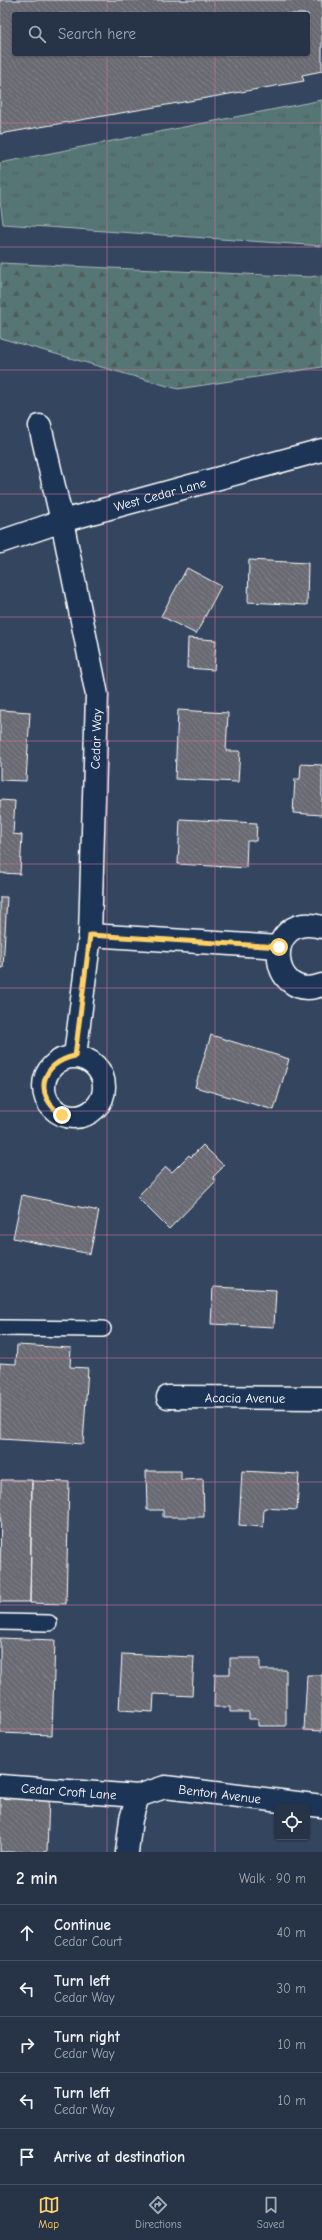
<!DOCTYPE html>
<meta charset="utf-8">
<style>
:root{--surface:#273447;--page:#333f52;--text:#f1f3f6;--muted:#a4aab4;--line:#434f60;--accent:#ffd166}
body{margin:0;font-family:"Comic Neue",sans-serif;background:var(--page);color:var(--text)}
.controls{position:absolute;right:12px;bottom:12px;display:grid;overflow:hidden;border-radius:4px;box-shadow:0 1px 3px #0004}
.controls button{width:36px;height:36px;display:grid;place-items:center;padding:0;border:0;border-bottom:1px solid var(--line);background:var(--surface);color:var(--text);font:20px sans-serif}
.stop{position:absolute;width:12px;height:12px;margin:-9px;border:3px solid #ffd166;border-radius:50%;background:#fff}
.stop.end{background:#ffd166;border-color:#fff;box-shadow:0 1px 4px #0008}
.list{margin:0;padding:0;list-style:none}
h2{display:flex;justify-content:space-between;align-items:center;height:52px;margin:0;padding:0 16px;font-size:17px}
h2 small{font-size:13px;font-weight:400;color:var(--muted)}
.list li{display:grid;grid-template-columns:26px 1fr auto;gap:12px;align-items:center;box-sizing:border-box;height:56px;padding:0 16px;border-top:1px solid var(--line)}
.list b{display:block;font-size:15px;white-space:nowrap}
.list p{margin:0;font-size:13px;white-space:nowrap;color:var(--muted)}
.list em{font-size:13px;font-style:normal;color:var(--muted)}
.icon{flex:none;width:22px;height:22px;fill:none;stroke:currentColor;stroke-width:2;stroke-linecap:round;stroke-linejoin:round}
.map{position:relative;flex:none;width:322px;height:1852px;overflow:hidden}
.search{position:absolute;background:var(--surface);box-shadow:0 1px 3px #0004;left:12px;right:12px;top:12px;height:44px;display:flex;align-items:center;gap:10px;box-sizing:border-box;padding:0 14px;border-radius:4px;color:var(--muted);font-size:15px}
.sheet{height:332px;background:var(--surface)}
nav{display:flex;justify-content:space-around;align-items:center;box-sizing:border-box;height:56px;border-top:1px solid var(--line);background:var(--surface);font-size:11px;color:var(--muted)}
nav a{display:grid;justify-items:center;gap:2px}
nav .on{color:var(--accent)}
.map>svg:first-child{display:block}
.grass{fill:url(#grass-tufts);stroke:#aababa}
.forest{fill:url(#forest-firs);stroke:#aababa}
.building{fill:url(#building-back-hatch);stroke:#fff;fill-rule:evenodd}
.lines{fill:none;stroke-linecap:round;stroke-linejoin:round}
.service-casing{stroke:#fff;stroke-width:18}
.minor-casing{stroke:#fff;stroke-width:25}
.secondary-casing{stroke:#fff;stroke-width:25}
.service{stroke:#1d3557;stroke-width:15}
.minor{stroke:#1d3557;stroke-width:22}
.secondary{stroke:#1d3557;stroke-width:22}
.route{stroke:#ffd166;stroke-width:5}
.grid{fill:none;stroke:#da749d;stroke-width:1;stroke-opacity:0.55}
.labels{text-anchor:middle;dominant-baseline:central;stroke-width:4;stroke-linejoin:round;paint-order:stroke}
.street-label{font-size:13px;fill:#fff;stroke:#1d3557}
</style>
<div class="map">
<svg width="322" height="1852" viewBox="0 0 322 1852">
<defs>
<pattern id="grass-tufts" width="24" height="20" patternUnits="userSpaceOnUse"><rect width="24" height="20" fill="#547675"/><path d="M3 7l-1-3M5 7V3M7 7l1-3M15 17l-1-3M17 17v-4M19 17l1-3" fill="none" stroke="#4f5d5c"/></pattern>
<pattern id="forest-firs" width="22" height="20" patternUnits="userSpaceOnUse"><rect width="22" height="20" fill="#547675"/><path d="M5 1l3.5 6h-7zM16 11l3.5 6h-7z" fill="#4f5d5c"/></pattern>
<pattern id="building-back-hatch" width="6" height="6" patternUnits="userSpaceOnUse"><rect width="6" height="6" fill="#696a73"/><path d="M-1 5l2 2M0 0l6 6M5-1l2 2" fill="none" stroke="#808088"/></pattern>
</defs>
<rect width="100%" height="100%" fill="#34455f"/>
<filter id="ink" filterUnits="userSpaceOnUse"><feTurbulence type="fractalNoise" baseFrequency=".025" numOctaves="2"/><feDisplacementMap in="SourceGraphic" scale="8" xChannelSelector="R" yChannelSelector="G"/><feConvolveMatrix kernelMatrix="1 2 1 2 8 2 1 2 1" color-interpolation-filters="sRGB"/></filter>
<g filter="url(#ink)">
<path class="grass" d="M 322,100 L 322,246 L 3,224 L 0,201 L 0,163 Z"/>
<path class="forest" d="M 0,263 L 310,277 L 322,275 L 322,367 L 178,389 L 0,338 Z"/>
<path class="building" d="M 0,0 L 322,0 L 322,71 L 302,75 L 304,81 L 0,134 ZM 14,14 L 308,14 L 308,54 L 14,54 Z
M 249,560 L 308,563 L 307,605 L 248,602 Z
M 187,568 L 221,586 L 196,634 L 161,616 Z
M 188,638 L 216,640 L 214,670 L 187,668 Z
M 0,710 L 30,712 L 26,781 L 0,780 Z
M 178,710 L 228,713 L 226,751 L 240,751 L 238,782 L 175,779 Z
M 301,764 L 322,765 L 322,815 L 293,813 L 295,779 L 300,779 Z
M 0,800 L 15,801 L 13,834 L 22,835 L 20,874 L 0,873 Z
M 180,819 L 257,823 L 256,841 L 247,841 L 246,868 L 178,864 Z
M 0,897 L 7,897 L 3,968 L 0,968 Z
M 211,1035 L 289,1059 L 274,1110 L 195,1087 Z
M 203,1145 L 224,1166 L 213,1177 L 216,1181 L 169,1229 L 137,1197 L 166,1167 L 172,1172 L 189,1155 L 191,1157 Z
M 22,1195 L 99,1211 L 90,1254 L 13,1238 Z
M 213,1287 L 276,1290 L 274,1327 L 211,1324 Z
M 17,1345 L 71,1348 L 70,1367 L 88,1368 L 83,1444 L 0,1439 L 0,1363 L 16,1364 Z
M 146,1471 L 181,1471 L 181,1480 L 203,1479 L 204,1517 L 163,1517 L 163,1510 L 147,1510 Z
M 242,1471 L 299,1474 L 297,1510 L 264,1508 L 263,1527 L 239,1525 Z
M 1,1480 L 32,1480 L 30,1602 L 0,1602 Z
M 32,1481 L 69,1482 L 66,1604 L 30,1603 Z
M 0,1638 L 55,1640 L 52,1735 L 0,1733 Z
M 122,1654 L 194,1657 L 192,1696 L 154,1694 L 153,1712 L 119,1710 Z
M 230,1658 L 260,1658 L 260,1670 L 286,1670 L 286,1726 L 258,1726 L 258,1719 L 249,1719 L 249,1712 L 230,1712 L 230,1707 L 214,1707 L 215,1674 L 230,1674 Z
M 307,1675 L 322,1675 L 322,1731 L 304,1730 Z
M 0,1796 L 49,1798 L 47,1852 L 0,1852 Z"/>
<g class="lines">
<g class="service-casing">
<path id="service" d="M 0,1328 L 103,1329
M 0,1622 L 49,1623"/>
</g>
<g class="minor-casing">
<g id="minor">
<path d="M 40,426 L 62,521 L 97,695 L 90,935 L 75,1056"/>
<path d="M 322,927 C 261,910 268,1005 322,985"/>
<path d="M 90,935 L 279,947"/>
<circle cx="74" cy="1087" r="30"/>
<path id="s1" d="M 168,1397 L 322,1398"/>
<path id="s2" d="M 0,1786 L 138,1796"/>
<path id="s3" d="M 127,1852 L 131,1819 L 138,1796 L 165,1787 L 322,1806"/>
</g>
</g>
<g class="secondary-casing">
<g id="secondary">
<path id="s4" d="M 0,542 L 62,521 L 322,450"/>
</g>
</g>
<use href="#service" class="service"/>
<use href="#minor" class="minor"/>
<use href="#secondary" class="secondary"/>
</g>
</g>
<g class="lines" filter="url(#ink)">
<path class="route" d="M 62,1115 C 33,1095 40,1063 75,1056 L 90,935 L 279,947"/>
</g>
<path class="grid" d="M 107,0 L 107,14M 215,0 L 215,14M 107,54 L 107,1852M 215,54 L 215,1852M 0,123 L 322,123M 0,247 L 322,247M 0,370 L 322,370M 0,494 L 322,494M 0,617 L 322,617M 0,741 L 322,741M 0,864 L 322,864M 0,988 L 322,988M 0,1111 L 322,1111M 0,1235 L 322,1235M 0,1358 L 322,1358M 0,1482 L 322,1482M 0,1605 L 322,1605M 0,1729 L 322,1729"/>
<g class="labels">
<g class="street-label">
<text stroke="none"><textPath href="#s4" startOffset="167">West Cedar Lane</textPath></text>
<text transform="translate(96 739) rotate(-88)">Cedar Way</text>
<text stroke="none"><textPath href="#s1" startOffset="77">Acacia Avenue</textPath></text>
<text stroke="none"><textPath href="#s2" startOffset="69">Cedar Croft Lane</textPath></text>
<text stroke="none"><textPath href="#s3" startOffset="141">Benton Avenue</textPath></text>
</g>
</g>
</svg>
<div class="controls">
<button><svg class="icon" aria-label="locate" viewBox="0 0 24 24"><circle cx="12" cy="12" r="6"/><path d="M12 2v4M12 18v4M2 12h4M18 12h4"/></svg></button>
</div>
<div class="stop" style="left:279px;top:947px"></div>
<div class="stop end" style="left:62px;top:1115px"></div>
<div class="search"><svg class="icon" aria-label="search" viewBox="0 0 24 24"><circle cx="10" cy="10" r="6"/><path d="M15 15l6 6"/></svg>Search here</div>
</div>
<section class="sheet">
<h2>2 min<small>Walk · 90 m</small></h2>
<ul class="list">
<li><svg class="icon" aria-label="ahead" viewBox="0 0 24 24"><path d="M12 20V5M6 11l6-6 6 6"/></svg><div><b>Continue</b><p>Cedar Court</p></div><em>40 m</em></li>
<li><svg class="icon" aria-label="left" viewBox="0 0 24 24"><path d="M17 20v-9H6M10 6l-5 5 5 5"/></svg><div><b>Turn left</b><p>Cedar Way</p></div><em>30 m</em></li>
<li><svg class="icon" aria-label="right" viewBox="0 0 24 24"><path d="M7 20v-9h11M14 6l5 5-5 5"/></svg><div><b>Turn right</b><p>Cedar Way</p></div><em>10 m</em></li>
<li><svg class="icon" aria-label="left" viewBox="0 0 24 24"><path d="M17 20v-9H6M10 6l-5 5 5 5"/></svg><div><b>Turn left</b><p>Cedar Way</p></div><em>10 m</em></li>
<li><svg class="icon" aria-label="arrive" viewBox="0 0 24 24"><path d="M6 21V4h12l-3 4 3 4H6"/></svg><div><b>Arrive at destination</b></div></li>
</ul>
</section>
<nav>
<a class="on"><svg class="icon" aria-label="map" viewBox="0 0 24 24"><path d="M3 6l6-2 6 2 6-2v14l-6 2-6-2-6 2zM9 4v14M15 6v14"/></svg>Map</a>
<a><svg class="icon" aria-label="directions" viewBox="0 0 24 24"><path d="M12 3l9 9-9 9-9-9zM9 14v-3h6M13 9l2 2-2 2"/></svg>Directions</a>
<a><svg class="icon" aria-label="saved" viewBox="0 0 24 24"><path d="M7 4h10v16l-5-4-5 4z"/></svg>Saved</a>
</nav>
